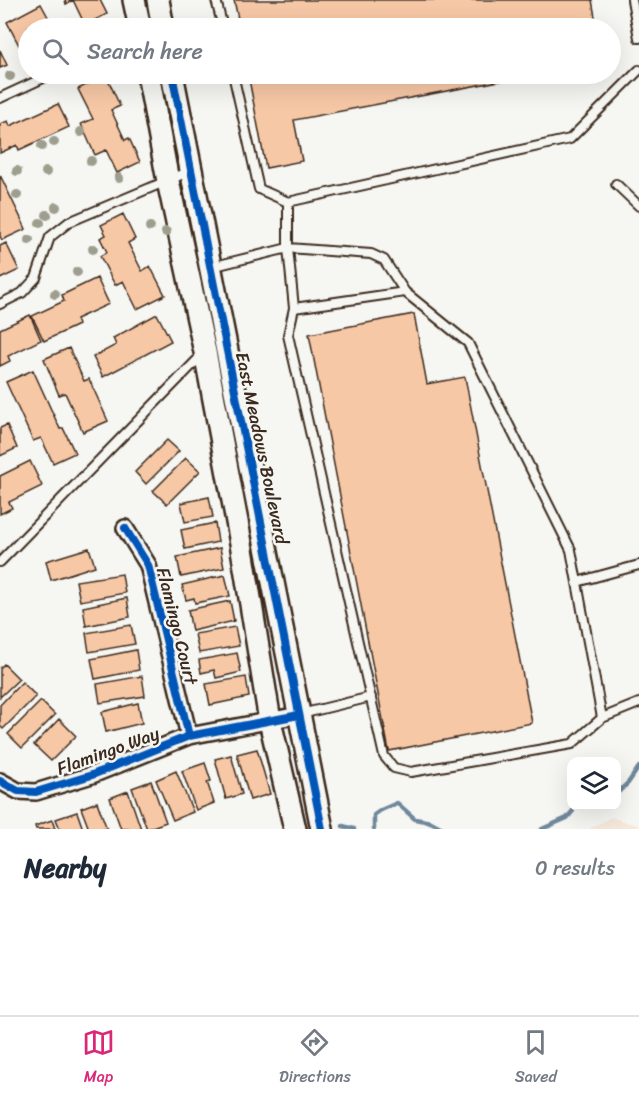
<!DOCTYPE html>
<style>
:root{--surface:#fff;--page:#f6f6f7;--text:#1f2937;--muted:#747a83;--line:#e0e1e3;--accent:#db2777}
body{margin:0;font-family:Sriracha,sans-serif;background:var(--page);color:var(--text)}
.controls{position:absolute;right:18px;bottom:18px;display:grid;overflow:hidden;border-radius:12px;box-shadow:0 6px 24px #0002}
.controls button{width:54px;height:54px;display:grid;place-items:center;padding:0;border:0;border-bottom:2px solid var(--line);background:var(--surface);color:var(--text);font:30px sans-serif}
.list{margin:0;padding:0;list-style:none}
h2{display:flex;justify-content:space-between;align-items:center;height:78px;margin:0;padding:0 24px;font-size:26px}
h2 small{font-size:20px;font-weight:400;color:var(--muted)}
.icon{flex:none;width:33px;height:33px;fill:none;stroke:currentColor;stroke-width:2;stroke-linecap:round;stroke-linejoin:round}
.map{position:relative;flex:none;width:639px;height:829px;overflow:hidden}
.search{position:absolute;background:var(--surface);box-shadow:0 6px 24px #0002;left:18px;right:18px;top:18px;height:66px;display:flex;align-items:center;gap:15px;box-sizing:border-box;padding:0 21px;border-radius:33px;color:var(--muted);font-size:22px}
.sheet{height:186px;background:var(--surface)}
nav{display:flex;justify-content:space-around;align-items:center;box-sizing:border-box;height:84px;border-top:2px solid var(--line);background:var(--surface);font-size:16px;color:var(--muted)}
nav a{display:grid;justify-items:center;gap:3px}
nav .on{color:var(--accent)}
.map>svg:first-child{display:block}
.built{fill:#f6e8db}
.lines{fill:none;stroke-linecap:round;stroke-linejoin:round}
.stream{stroke:#70889c;stroke-width:4.5}
.building{fill:#f7c8a6;stroke:#3b2a1e;stroke-width:1.5}
.lane-casing{stroke:#3b2a1e;stroke-width:12}
.street-casing{stroke:#3b2a1e;stroke-width:20}
.secondary-casing{stroke:#3b2a1e;stroke-width:26}
.lane{stroke:#f6f6f2;stroke-width:8}
.street{stroke:#f6f6f2;stroke-width:15}
.secondary{stroke:#f6f6f2;stroke-width:21}
.cycleway-casing{stroke:#f6f6f2;stroke-width:11}
.cycleway{stroke:#0057b8;stroke-width:8}
.tree{fill:#9e9e8f}
.labels{text-anchor:middle;dominant-baseline:central;stroke-width:5;stroke-linejoin:round;paint-order:stroke}
.street-label{font-size:18px;fill:#3b2a1e;stroke:#f6f6f2}
</style>
<div class="map">
<svg width="639" height="829" viewBox="0 0 639 829">
<rect width="100%" height="100%" fill="#f6f6f2"/>
<filter id="ink" filterUnits="userSpaceOnUse"><feTurbulence type="fractalNoise" baseFrequency=".0167" numOctaves="2"/><feDisplacementMap in="SourceGraphic" scale="12" xChannelSelector="R" yChannelSelector="G"/><feConvolveMatrix kernelMatrix="1 2 1 2 8 2 1 2 1" color-interpolation-filters="sRGB"/></filter>
<g filter="url(#ink)">
<path class="built" d="M 611,817 L 639,826 L 639,829 L 589,829 Z"/>
<g class="lines">
<path class="stream" d="M 616,794 L 628,783 L 639,767
M 343,826 L 354,829
M 374,829 L 374,815 L 381,810 L 397,803 L 415,819 L 431,822 L 444,829
M 542,829 L 567,818 L 577,806"/>
</g>
<path class="building" d="M 65,0 L 100,0 L 107,14 L 85,25 L 73,0 L 66,4 Z
M 234,0 L 592,0 L 597,28 L 240,28 Z
M 41,4 L 54,28 L 28,28 L 28,53 L 24,55 L 7,22 Z
M 0,50 L 7,65 L 0,68 Z
M 248,74 L 536,74 L 294,120 L 302,161 L 266,168 Z
M 106,75 L 120,106 L 111,110 L 125,140 L 129,138 L 140,162 L 117,173 L 106,150 L 95,155 L 81,124 L 93,119 L 78,89 Z
M 58,104 L 69,127 L 19,150 L 17,145 L 0,153 L 0,124 L 8,121 L 10,126 Z
M 0,175 L 26,229 L 2,240 L 0,236 Z
M 123,214 L 135,239 L 128,243 L 142,271 L 150,266 L 165,295 L 137,309 L 123,281 L 115,285 L 100,256 L 107,252 L 100,238 L 106,235 L 101,225 Z
M 6,243 L 19,270 L 0,279 L 0,246 Z
M 97,278 L 109,304 L 76,319 L 78,325 L 44,341 L 32,316 L 64,301 L 62,295 Z
M 157,314 L 171,341 L 103,377 L 93,357 L 116,345 L 113,338 Z
M 414,314 L 427,384 L 465,377 L 532,723 L 389,751 L 309,334 Z
M 30,315 L 41,340 L 8,356 L 10,361 L 0,366 L 0,329 Z
M 69,348 L 84,381 L 89,379 L 108,421 L 83,432 L 65,393 L 59,395 L 44,359 Z
M 33,370 L 60,429 L 63,428 L 75,453 L 53,463 L 41,438 L 33,441 L 6,382 Z
M 7,425 L 17,448 L 0,456 L 0,428 Z
M 167,440 L 179,451 L 146,484 L 135,472 Z
M 186,458 L 200,471 L 167,504 L 153,491 Z
M 30,461 L 42,486 L 9,502 L 12,508 L 0,514 L 0,476 Z
M 209,497 L 213,517 L 185,522 L 181,503 Z
M 215,523 L 218,542 L 185,549 L 181,530 Z
M 89,548 L 95,566 L 51,580 L 46,561 Z
M 220,548 L 224,568 L 181,577 L 177,557 Z
M 122,574 L 125,593 L 80,601 L 76,581 Z
M 225,575 L 230,596 L 195,603 L 194,598 L 186,600 L 182,585 Z
M 127,598 L 130,617 L 86,626 L 83,607 Z
M 230,601 L 234,621 L 192,631 L 188,610 Z
M 131,625 L 135,644 L 89,652 L 86,633 Z
M 235,627 L 239,646 L 199,653 L 195,634 Z
M 136,650 L 139,670 L 95,679 L 91,659 Z
M 237,653 L 241,672 L 216,678 L 214,670 L 201,673 L 199,660 Z
M 4,664 L 19,679 L 0,697 L 0,668 Z
M 142,676 L 145,696 L 100,703 L 97,684 Z
M 246,677 L 249,697 L 210,705 L 206,684 Z
M 22,682 L 36,696 L 3,729 L 0,726 L 0,705 Z
M 41,701 L 55,715 L 22,748 L 8,734 Z
M 138,703 L 142,723 L 106,732 L 102,712 Z
M 59,719 L 76,736 L 51,761 L 34,745 Z
M 257,749 L 270,794 L 250,800 L 237,754 Z
M 231,755 L 242,794 L 226,799 L 215,759 Z
M 205,763 L 211,781 L 207,782 L 214,803 L 196,810 L 182,771 Z
M 176,771 L 193,812 L 173,820 L 156,780 Z
M 151,781 L 166,822 L 147,829 L 132,788 Z
M 128,791 L 141,829 L 121,829 L 110,798 Z
M 97,802 L 107,829 L 89,829 L 81,808 Z
M 77,812 L 83,829 L 60,829 L 56,819 Z
M 52,820 L 55,829 L 36,829 L 35,826 Z"/>
<g class="lines">
<g class="lane-casing">
<path id="lane" d="M 216,0 L 223,28
M 632,0 L 639,38
M 0,98 L 52,74
M 616,184 L 639,206
M 288,202 L 570,139 L 639,70
M 211,267 L 288,248 L 288,202 L 259,189 L 233,74
M 0,304 L 22,293 L 36,278 L 50,237 L 69,222 L 188,172
M 294,308 L 288,335 L 384,756 L 394,768 L 411,772 L 572,744 L 602,718 L 571,550 L 468,343 L 405,292 L 294,308 L 288,248 L 371,254 L 384,260 L 405,292
M 0,562 L 202,355
M 577,582 L 639,565
M 301,714 L 371,697
M 602,718 L 639,703"/>
</g>
<g class="street-casing">
<path id="street" d="M 125,528 L 148,565 L 189,736
M 0,781 L 18,791 L 36,792 L 92,775 L 189,736 L 299,715"/>
</g>
<g class="secondary-casing">
<path id="secondary" d="M 134,0 L 140,28
M 158,0 L 163,28
M 148,74 L 168,181 L 205,352 L 241,543 L 270,721 L 295,829
M 172,74 L 322,829"/>
</g>
<use href="#lane" class="lane"/>
<use href="#street" class="street"/>
<use href="#secondary" class="secondary"/>
<g class="cycleway-casing">
<path id="cycleway" d="M 172,74 L 322,829
M 125,528 L 148,565 L 189,736
M 0,781 L 18,791 L 36,792 L 92,775 L 189,736 L 299,715"/>
</g>
<use href="#cycleway" class="cycleway"/>
</g>
<g class="tree">
<circle cx="10" cy="76" r="5"/>
<circle cx="81" cy="132" r="5"/>
<circle cx="54" cy="142" r="5"/>
<circle cx="42" cy="146" r="5"/>
<circle cx="91" cy="161" r="5"/>
<circle cx="17" cy="171" r="5"/>
<circle cx="46" cy="172" r="5"/>
<circle cx="119" cy="178" r="5"/>
<circle cx="17" cy="195" r="5"/>
<circle cx="56" cy="207" r="5"/>
<circle cx="47" cy="215" r="5"/>
<circle cx="40" cy="223" r="5"/>
<circle cx="150" cy="227" r="5"/>
<circle cx="166" cy="232" r="5"/>
<circle cx="29" cy="240" r="5"/>
<circle cx="93" cy="249" r="5"/>
<circle cx="77" cy="272" r="5"/>
<circle cx="55" cy="294" r="5"/>
</g>
</g>
<g class="labels">
<g class="street-label">
<text transform="translate(262 448) rotate(78)">East Meadows Boulevard</text>
<text transform="translate(177 626) rotate(76)">Flamingo Court</text>
<text transform="translate(108 751) rotate(-20)">Flamingo Way</text>
</g>
</g>
</svg>
<div class="controls">
<button><svg class="icon" aria-label="layers" viewBox="0 0 24 24"><path d="M12 4l9 5-9 5-9-5zM3 14l9 5 9-5"/></svg></button>
</div>
<div class="search"><svg class="icon" aria-label="search" viewBox="0 0 24 24"><circle cx="10" cy="10" r="6"/><path d="M15 15l6 6"/></svg>Search here</div>
</div>
<section class="sheet">
<h2>Nearby<small>0 results</small></h2>
<ul class="list">
</ul>
</section>
<nav>
<a class="on"><svg class="icon" aria-label="map" viewBox="0 0 24 24"><path d="M3 6l6-2 6 2 6-2v14l-6 2-6-2-6 2zM9 4v14M15 6v14"/></svg>Map</a>
<a><svg class="icon" aria-label="directions" viewBox="0 0 24 24"><path d="M12 3l9 9-9 9-9-9zM9 14v-3h6M13 9l2 2-2 2"/></svg>Directions</a>
<a><svg class="icon" aria-label="saved" viewBox="0 0 24 24"><path d="M7 4h10v16l-5-4-5 4z"/></svg>Saved</a>
</nav>
